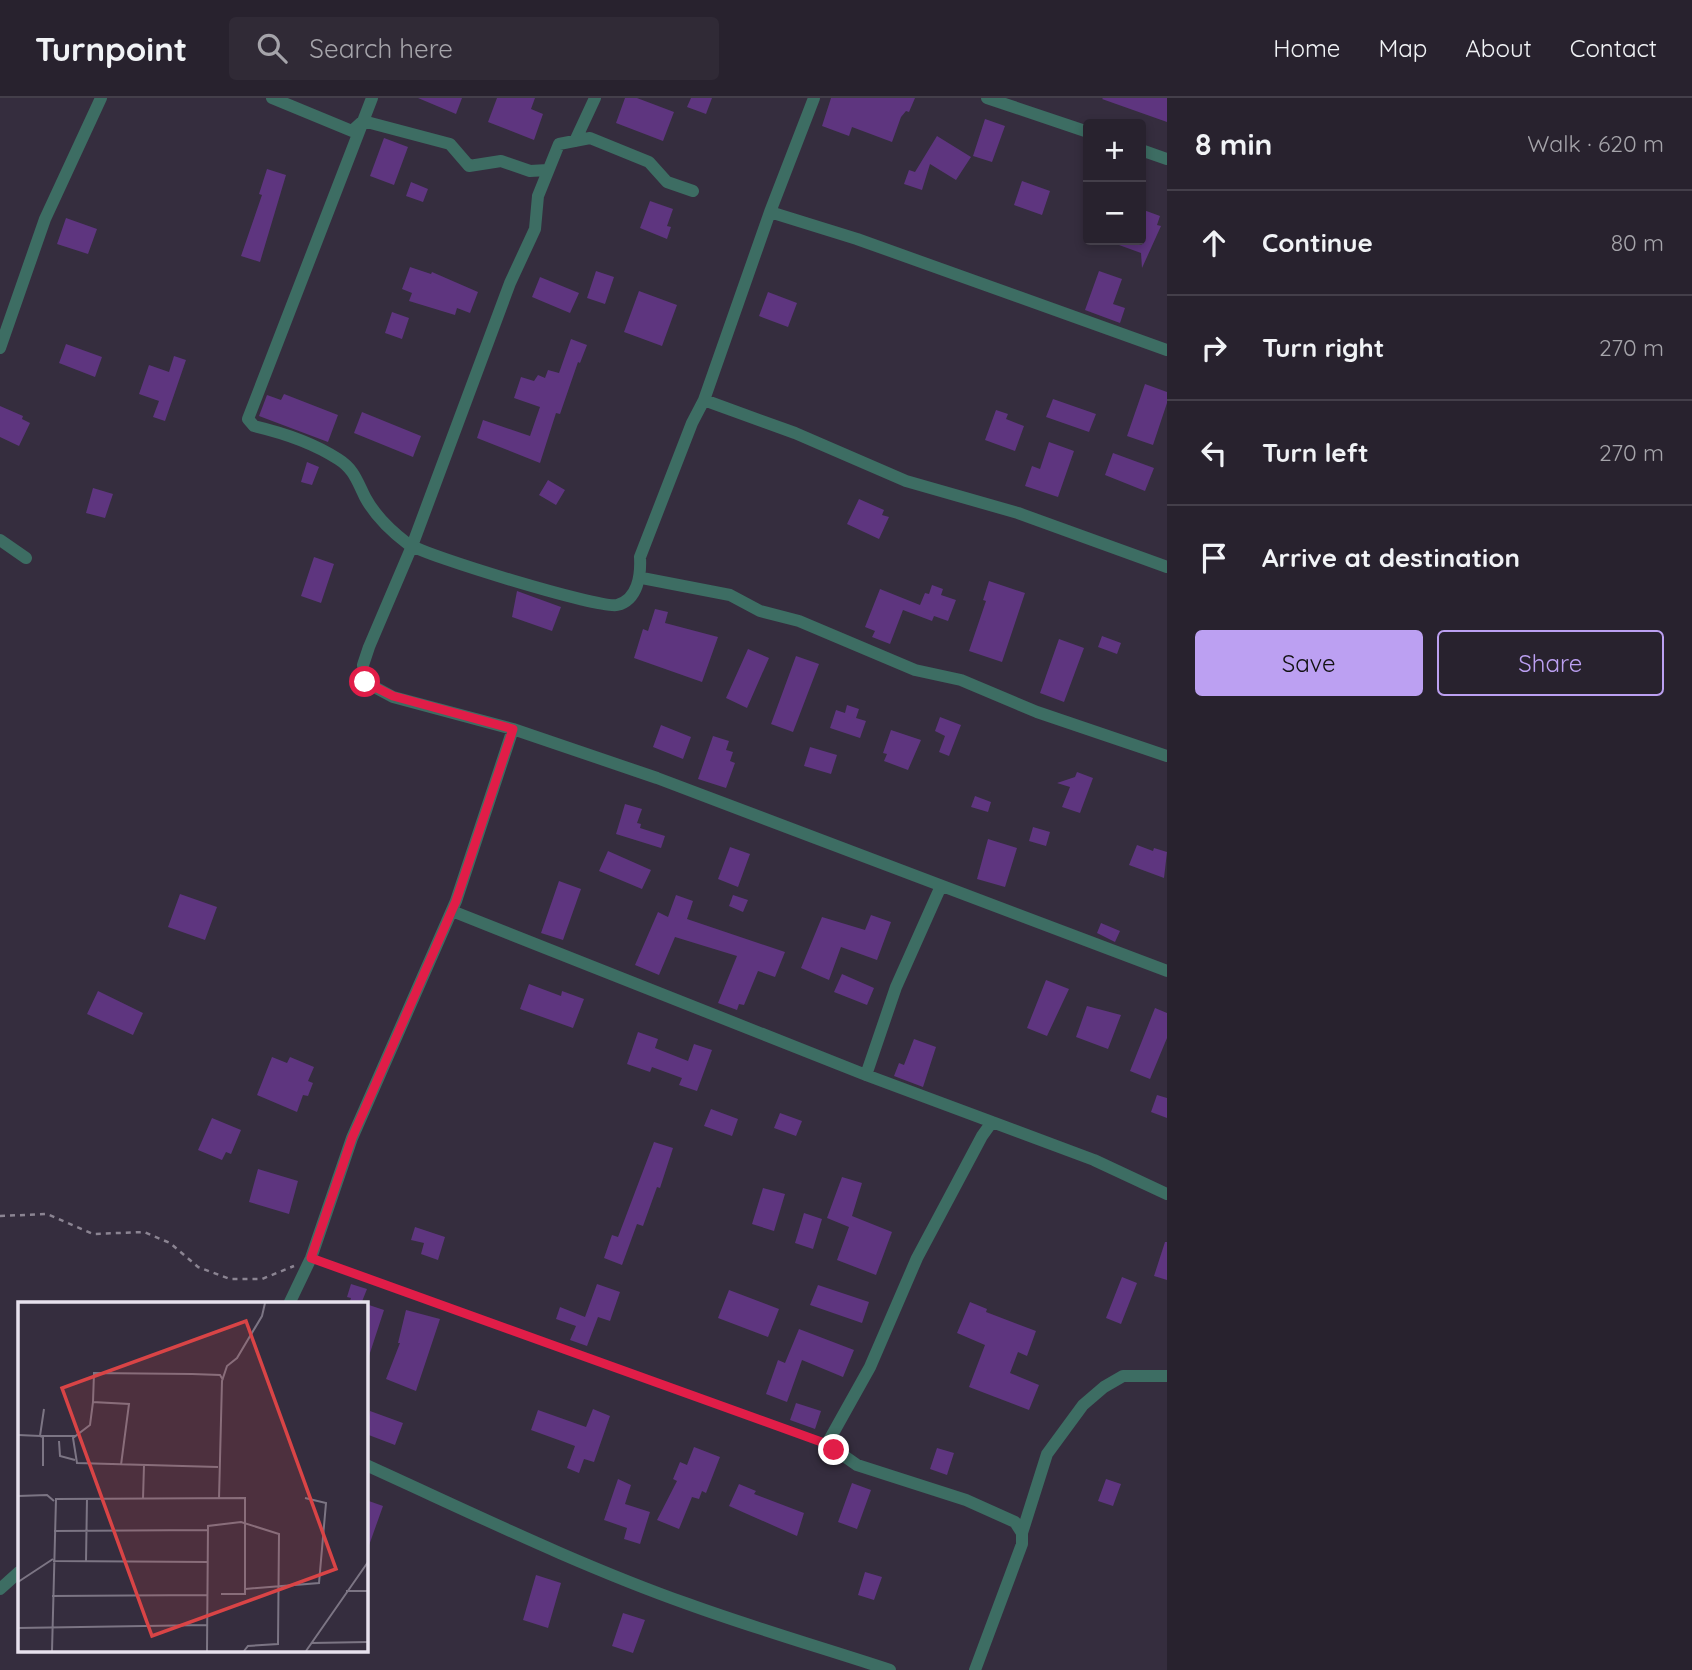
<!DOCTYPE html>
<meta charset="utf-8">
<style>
:root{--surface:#28222e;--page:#302a36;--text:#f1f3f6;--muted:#a5a4aa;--line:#443f4a;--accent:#bca0f2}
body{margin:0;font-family:Quicksand,sans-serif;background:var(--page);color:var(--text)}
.controls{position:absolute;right:21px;top:21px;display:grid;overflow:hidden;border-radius:7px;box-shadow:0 4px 10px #0003}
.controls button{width:63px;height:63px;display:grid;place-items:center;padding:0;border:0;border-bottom:2px solid var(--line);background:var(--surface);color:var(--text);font:35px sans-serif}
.stop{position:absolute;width:21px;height:21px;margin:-16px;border:5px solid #e11d48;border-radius:50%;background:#fff}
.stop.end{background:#e11d48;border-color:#fff;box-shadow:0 2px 7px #0008}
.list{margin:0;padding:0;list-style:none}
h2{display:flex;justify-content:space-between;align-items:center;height:91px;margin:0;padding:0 28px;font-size:30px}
h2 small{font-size:23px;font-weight:400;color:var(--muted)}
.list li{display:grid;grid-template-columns:46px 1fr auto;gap:21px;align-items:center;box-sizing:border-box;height:105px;padding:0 28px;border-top:2px solid var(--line)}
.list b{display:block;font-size:26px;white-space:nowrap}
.list em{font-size:23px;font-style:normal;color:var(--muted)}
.actions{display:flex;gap:14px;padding:21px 28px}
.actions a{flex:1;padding:16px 0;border:2px solid var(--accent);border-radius:7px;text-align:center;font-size:24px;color:var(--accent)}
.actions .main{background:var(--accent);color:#111}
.icon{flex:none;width:38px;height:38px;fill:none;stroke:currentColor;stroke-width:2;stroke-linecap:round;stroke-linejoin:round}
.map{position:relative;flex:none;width:1167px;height:1572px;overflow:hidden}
header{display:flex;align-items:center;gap:42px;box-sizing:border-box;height:98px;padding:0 35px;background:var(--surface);border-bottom:2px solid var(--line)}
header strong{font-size:33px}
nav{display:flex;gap:38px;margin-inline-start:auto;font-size:24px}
.search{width:490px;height:63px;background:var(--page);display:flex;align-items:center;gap:18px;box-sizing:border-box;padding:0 24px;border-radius:7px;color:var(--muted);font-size:26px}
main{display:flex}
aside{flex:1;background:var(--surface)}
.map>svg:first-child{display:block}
.building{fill:#5e357f}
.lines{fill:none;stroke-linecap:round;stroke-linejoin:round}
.path{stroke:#8b8492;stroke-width:2.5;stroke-dasharray:5 5;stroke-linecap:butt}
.street{stroke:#3d6d63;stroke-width:12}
.route{stroke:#e11d48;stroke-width:9}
.inset-road{fill:none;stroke:#7c7584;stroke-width:2}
.view{fill:#d94446;fill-opacity:0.15;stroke:#d94446;stroke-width:3.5}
.inset-edge{fill:none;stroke:#e7e1ed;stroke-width:3.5}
</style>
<header>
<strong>Turnpoint</strong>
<div class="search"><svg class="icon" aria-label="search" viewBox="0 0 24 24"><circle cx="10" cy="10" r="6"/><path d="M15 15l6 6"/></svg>Search here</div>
<nav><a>Home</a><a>Map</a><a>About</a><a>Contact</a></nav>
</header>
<main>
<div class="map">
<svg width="1167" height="1572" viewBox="0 0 1167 1572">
<rect width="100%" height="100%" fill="#352d3e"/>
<path class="building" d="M 418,0 L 462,0 L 456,16 Z
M 497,0 L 535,0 L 531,11 L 543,16 L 534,42 L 488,24 Z
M 625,0 L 637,0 L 674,14 L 663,43 L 616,25 Z
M 691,0 L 712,0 L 706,16 L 687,9 Z
M 831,0 L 915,0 L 909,14 L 906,13 L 901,19 L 892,44 L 852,29 L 849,38 L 822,28 Z
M 1103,0 L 1167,0 L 1167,24 L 1102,1 Z
M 985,21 L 1005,28 L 992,64 L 973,58 Z
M 937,38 L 971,59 L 956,82 L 930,66 L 922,92 L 904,86 L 909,72 L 915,74 Z
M 384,40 L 408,49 L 394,87 L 370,78 Z
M 267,71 L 286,77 L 260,164 L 241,158 L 262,97 L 259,96 Z
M 1022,83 L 1050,93 L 1042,117 L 1014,107 Z
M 411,84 L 428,91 L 423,104 L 406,98 Z
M 650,103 L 673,111 L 667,128 L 671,129 L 667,141 L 640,130 Z
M 1141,111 L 1160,118 L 1157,127 L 1161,128 L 1142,170 L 1141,155 L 1108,143 L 1141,142 Z
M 66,120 L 97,131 L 88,156 L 57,146 Z
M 410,169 L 431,176 L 432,174 L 478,194 L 470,215 L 457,210 L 455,217 L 409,203 L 412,195 L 402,191 Z
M 596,173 L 614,179 L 605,206 L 587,200 Z
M 1099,173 L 1122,181 L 1113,206 L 1125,210 L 1120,225 L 1085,212 Z
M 540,179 L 579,195 L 570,215 L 532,199 Z
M 639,193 L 677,207 L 662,248 L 624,234 Z
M 768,194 L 797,205 L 788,229 L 759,218 Z
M 392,214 L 409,220 L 402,241 L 385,235 Z
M 571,241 L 587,247 L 580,265 L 578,264 L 560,316 L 556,315 L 540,365 L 477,340 L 483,322 L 530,338 L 540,309 L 514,300 L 521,279 L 534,283 L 538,277 L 545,280 L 548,272 L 559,275 Z
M 66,246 L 102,259 L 95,279 L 59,265 Z
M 174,258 L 186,262 L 165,323 L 153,319 L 159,303 L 139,296 L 149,267 L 169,274 Z
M 1145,286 L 1167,294 L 1167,305 L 1153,347 L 1127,338 Z
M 284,296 L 338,317 L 328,344 L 259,318 L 267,297 L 281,302 Z
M 1053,301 L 1096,316 L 1089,334 L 1046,319 Z
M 0,308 L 23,318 L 22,321 L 30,325 L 19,348 L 0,339 Z
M 996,312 L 1008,316 L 1006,321 L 1024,328 L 1015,353 L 985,342 Z
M 362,314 L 421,338 L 413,359 L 354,335 Z
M 1049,344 L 1074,353 L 1058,399 L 1025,388 L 1032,368 L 1040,371 Z
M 1113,355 L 1154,370 L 1145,393 L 1105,377 Z
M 307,364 L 319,369 L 312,387 L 301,384 Z
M 548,382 L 565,392 L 556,407 L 539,397 Z
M 93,390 L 113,396 L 105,420 L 86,415 Z
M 859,401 L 884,412 L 882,417 L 889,419 L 879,441 L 847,426 Z
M 314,459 L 334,466 L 321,505 L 301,498 Z
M 989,483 L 1025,495 L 1002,564 L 969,553 L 986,503 L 983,502 Z
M 932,487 L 943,491 L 941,497 L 956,502 L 948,523 L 934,518 L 932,523 L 903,512 L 890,546 L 872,539 L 875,533 L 865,529 L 880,491 L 920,507 L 925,495 L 929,496 Z
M 517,493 L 561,509 L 552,533 L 512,519 Z
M 655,511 L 668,514 L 665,525 L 718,539 L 702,584 L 634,560 L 643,531 L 648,533 Z
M 1102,538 L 1121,545 L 1117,556 L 1098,549 Z
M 1059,541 L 1084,550 L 1064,604 L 1040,595 Z
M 748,551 L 769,560 L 747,610 L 726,600 Z
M 796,558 L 819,566 L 793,634 L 771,626 Z
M 847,607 L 859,611 L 856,620 L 866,623 L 860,640 L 830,630 L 836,612 L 845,615 Z
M 940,619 L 961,627 L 949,658 L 939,654 L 945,638 L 935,633 Z
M 661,627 L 691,639 L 683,661 L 653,649 Z
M 891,632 L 921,642 L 908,672 L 884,663 L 887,656 L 883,655 Z
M 713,638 L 729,643 L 726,652 L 733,654 L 730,663 L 735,665 L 726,690 L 698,681 Z
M 810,649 L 837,657 L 831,676 L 804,668 Z
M 1077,674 L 1093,680 L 1080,715 L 1062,709 L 1070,689 L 1057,685 L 1075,679 Z
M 975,698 L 991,704 L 988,714 L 971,709 Z
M 625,706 L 642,711 L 637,725 L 641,726 L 640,730 L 665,738 L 661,750 L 616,736 Z
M 1033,729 L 1050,734 L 1046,748 L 1029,743 Z
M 988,741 L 1017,750 L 1005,789 L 977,781 Z
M 1137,747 L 1153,753 L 1154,750 L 1167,754 L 1164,780 L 1129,767 Z
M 730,749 L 750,756 L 738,789 L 718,781 Z
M 608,753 L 651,772 L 642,791 L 599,773 Z
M 559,783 L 581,791 L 563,842 L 541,835 Z
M 180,796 L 217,809 L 205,842 L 168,829 Z
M 676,797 L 693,803 L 687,821 L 785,854 L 775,879 L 758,873 L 744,907 L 739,906 L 737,912 L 718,905 L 737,858 L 675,839 L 659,877 L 635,867 L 658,814 L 668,819 Z
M 733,797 L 748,802 L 743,814 L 729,808 Z
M 871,817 L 891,824 L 877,862 L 841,849 L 829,882 L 801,870 L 822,819 L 865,832 Z
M 1101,825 L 1120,833 L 1115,844 L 1097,835 Z
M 842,876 L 874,890 L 867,907 L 834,894 Z
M 1046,882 L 1069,891 L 1047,938 L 1027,930 Z
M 529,886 L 561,898 L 562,893 L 584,901 L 573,930 L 520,911 Z
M 98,893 L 143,915 L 133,937 L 87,916 Z
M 1087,908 L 1121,917 L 1108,951 L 1076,939 Z
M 1155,910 L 1167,915 L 1167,940 L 1150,981 L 1130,973 Z
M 638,934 L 658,941 L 655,950 L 688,963 L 694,946 L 712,952 L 697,993 L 679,987 L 682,980 L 652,969 L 650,974 L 627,966 Z
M 914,941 L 936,949 L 923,989 L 894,978 L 899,965 L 904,967 Z
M 272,959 L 287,965 L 290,959 L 314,969 L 308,983 L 313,985 L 308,998 L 303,997 L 297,1014 L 257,997 Z
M 1157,997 L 1167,1000 L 1167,1020 L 1151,1014 Z
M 711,1011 L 738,1021 L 732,1038 L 704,1028 Z
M 780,1015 L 802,1023 L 796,1038 L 774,1030 Z
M 212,1020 L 241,1032 L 231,1056 L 226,1054 L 222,1062 L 198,1052 Z
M 654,1044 L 673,1050 L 660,1090 L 657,1089 L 643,1128 L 637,1126 L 622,1167 L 604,1160 L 612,1137 L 618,1139 Z
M 258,1071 L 298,1083 L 289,1116 L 249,1104 Z
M 842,1079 L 862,1085 L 852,1118 L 892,1134 L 876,1177 L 837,1162 L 849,1129 L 827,1120 Z
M 763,1090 L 785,1096 L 774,1133 L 752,1126 Z
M 804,1115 L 822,1121 L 813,1151 L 795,1145 Z
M 415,1129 L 445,1139 L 438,1162 L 421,1156 L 424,1145 L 411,1142 Z
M 1165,1144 L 1167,1144 L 1167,1182 L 1154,1178 Z
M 1122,1179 L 1137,1185 L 1121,1226 L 1106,1220 Z
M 351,1186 L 367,1191 L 361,1206 L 349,1206 L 351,1200 L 347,1199 Z
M 597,1186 L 620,1194 L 610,1223 L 598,1219 L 587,1248 L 570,1242 L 576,1228 L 556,1221 L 560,1209 L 585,1219 Z
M 818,1187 L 869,1204 L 862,1225 L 810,1207 Z
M 729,1192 L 779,1211 L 768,1239 L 718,1220 Z
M 970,1204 L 987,1211 L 986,1214 L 1036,1233 L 1027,1258 L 1018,1254 L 1010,1275 L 1039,1287 L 1029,1312 L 969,1289 L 985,1247 L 957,1235 Z
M 366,1206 L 384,1212 L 368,1261 L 366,1261 Z
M 406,1212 L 440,1221 L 416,1293 L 386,1281 L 400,1245 L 398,1245 Z
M 799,1231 L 854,1252 L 843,1279 L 802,1262 L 787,1304 L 766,1296 L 778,1262 L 785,1265 Z
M 796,1305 L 821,1313 L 815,1331 L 790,1322 Z
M 593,1311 L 610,1318 L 594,1364 L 584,1361 L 579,1375 L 567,1370 L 575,1348 L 531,1332 L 538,1312 L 586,1329 Z
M 370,1313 L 403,1325 L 395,1347 L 366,1336 Z
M 694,1349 L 720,1359 L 706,1395 L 702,1393 L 699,1401 L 692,1399 L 679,1431 L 657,1422 L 677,1383 L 673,1381 L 680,1364 L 687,1367 Z
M 937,1350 L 954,1355 L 947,1377 L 930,1371 Z
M 618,1381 L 631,1387 L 625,1406 L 650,1414 L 640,1446 L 624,1441 L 627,1430 L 604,1422 Z
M 1106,1381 L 1121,1386 L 1113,1408 L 1098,1403 Z
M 852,1385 L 871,1392 L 857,1431 L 838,1424 Z
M 739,1386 L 756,1393 L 754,1396 L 804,1415 L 797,1438 L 729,1408 Z
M 366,1402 L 383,1408 L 367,1453 L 366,1453 Z
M 865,1474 L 882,1479 L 874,1502 L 858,1497 Z
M 536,1477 L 561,1485 L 548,1530 L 523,1522 Z
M 623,1515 L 645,1522 L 633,1555 L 612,1548 Z"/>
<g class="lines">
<path class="path" d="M 0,1118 L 47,1116 L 93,1136 L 144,1134 L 170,1145 L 198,1169 L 230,1181 L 262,1181 L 294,1168
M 323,1165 L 817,1342"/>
<path class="street" d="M 272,0 L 352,33 L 363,23 L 450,46 L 469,68 L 501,63 L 530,73 L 548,72
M 372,0 L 248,321 L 254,328 C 284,335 312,344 338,361 C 354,371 357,383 365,399 C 375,418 391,433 408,446 C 426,458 600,511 617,507 C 638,502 641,477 640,459 L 692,325 L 704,302 L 770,114 L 814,0
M 987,0 L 1088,34
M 575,43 L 595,0
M 1141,52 L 1167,61
M 693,93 L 667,84 L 649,64 L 590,40 L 559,46 L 538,98 L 535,131 L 510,185 L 412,448 L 369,549 L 363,567 L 365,584 L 393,599 L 513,631 L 657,680 L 1167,873
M 770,114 L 857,141 L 1167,252
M 0,250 L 45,121 L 101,0
M 704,302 L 795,335 L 906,383 L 1018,415 L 1167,469
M 0,442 L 26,460
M 642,480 L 730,497 L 760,513 L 799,523 L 915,572 L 961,582 L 1037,614 L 1167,658
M 452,813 L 866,977 L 1094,1062 L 1167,1096
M 866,977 L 896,889 L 941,788
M 289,1206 L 311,1160 L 352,1040 L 456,803 L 513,631
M 366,1367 C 472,1415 578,1467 688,1506 C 754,1530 823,1550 890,1572
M 1022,1435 L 1047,1356 L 1083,1307 L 1104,1289 L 1123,1278 L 1167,1278
M 0,1491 L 19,1474
M 975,1572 L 1022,1446 L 1022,1435 L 1015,1424 L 966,1402 L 857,1367 L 827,1346 L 870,1269 L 917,1160 L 982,1038 L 992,1024"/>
</g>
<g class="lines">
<path class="route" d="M 365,584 L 393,598 L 513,631 L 456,803 L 352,1040 L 311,1160 L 827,1346 L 834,1352"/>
</g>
<g transform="translate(18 1204)">
<rect width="350" height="350" fill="#352d3e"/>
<path class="inset-road" d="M 75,100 L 72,123 L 55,136 L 59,161 L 200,165M 0,133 L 22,134 L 26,107M 41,139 L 42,154 L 57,158M 103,163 L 111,102 L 75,100 L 76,71 L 174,72 L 202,73 L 205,78M 25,164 L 25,135 L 22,134 L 57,134M 0,194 L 29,193 L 36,199M 125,197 L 126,163M 201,197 L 204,79 L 209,64 L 219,56 L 244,14 L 247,1M 0,204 L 0,225M 36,229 L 189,228M 35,259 L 190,260M 68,260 L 69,196M 0,280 L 35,257M 227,287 L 301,281 L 308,201 L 287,196M 328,289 L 350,289M 34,294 L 189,293M 0,326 L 189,323M 293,341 L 350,340M 34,349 L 38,197 L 227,196 L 227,292 L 203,292M 189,349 L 190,224 L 223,220 L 261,232 L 260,342 L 230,344 L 226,349M 288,349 L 350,260"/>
<path class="view" d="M 228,19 L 318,267 L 134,334 L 44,86 Z"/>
<rect width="350" height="350" class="inset-edge"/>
</g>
</svg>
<div class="controls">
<button>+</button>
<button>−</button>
</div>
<div class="stop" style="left:365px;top:584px"></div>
<div class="stop end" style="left:834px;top:1352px"></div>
</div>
<aside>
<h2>8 min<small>Walk · 620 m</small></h2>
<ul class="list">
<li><svg class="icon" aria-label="ahead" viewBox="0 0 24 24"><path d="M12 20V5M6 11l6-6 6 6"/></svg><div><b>Continue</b></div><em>80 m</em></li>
<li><svg class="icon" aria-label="right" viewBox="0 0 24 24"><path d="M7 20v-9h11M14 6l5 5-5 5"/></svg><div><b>Turn right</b></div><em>270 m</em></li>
<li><svg class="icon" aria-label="left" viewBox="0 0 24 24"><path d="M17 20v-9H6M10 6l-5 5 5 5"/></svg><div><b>Turn left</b></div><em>270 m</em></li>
<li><svg class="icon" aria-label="arrive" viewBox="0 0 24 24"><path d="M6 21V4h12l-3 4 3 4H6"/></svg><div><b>Arrive at destination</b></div></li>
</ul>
<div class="actions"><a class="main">Save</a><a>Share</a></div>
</aside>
</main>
